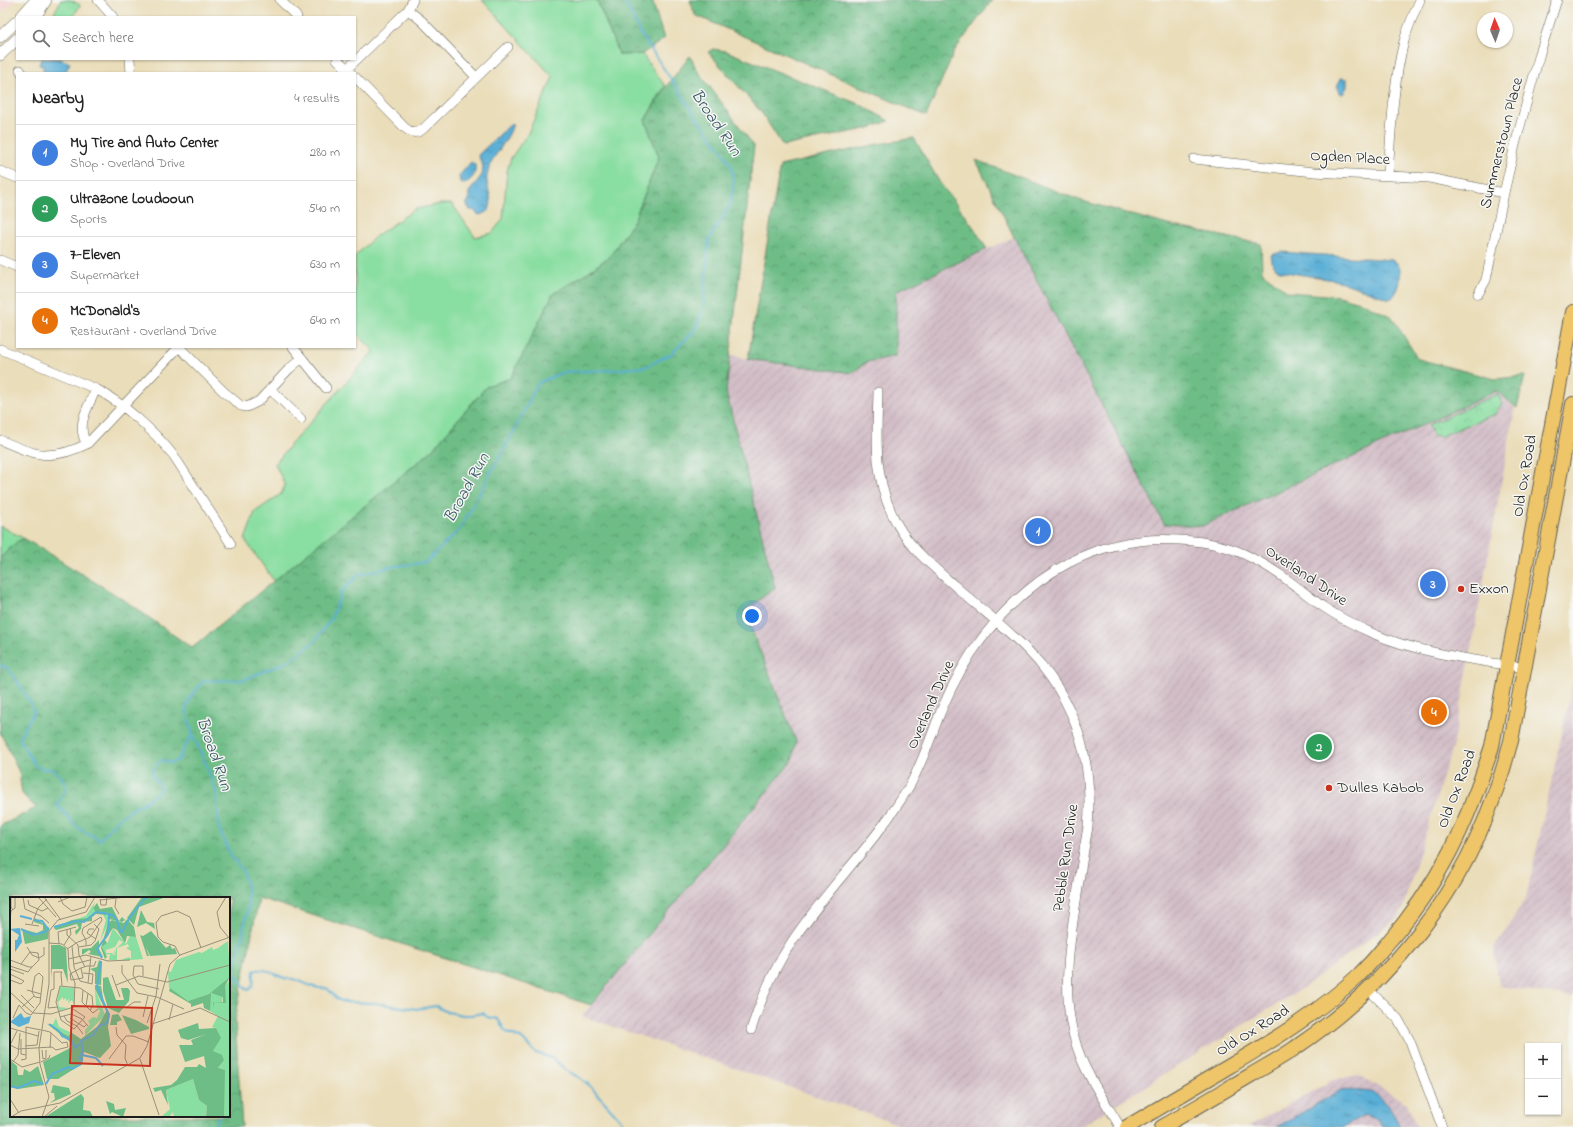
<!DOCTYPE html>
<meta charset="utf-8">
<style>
:root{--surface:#fff;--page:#f2f2f2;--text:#222;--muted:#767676;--line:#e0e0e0;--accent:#c8321e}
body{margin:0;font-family:"Indie Flower",sans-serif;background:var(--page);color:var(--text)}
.controls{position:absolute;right:12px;bottom:12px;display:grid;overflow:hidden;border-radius:0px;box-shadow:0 1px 3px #0004}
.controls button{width:36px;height:36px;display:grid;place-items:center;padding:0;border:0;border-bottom:1px solid var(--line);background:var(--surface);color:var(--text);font:20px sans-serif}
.compass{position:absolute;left:1477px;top:12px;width:36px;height:36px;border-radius:50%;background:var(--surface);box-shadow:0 1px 3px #0004;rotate:358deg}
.you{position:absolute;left:752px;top:616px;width:14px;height:14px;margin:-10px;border:3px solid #fff;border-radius:50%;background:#1a73e8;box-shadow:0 0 0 6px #1a73e833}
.badge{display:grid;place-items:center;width:26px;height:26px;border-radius:50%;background:var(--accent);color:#fff;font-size:13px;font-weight:700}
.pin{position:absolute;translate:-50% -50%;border:2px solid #fff;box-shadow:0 1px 4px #0006}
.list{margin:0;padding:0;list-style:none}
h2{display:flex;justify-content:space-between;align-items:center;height:52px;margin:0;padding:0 16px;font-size:17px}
h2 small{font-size:13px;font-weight:400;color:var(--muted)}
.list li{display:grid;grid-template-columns:26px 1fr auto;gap:12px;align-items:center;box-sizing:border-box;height:56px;padding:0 16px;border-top:1px solid var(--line)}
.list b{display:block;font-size:15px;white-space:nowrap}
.list p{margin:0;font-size:13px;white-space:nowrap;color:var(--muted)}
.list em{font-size:13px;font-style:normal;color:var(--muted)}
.icon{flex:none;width:22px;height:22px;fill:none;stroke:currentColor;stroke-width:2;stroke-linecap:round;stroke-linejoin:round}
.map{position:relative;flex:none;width:1573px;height:1127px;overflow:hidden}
.search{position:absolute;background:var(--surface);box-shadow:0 1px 3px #0004;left:16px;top:16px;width:340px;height:44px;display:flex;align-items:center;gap:10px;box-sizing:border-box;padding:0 14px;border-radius:0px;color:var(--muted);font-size:15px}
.panel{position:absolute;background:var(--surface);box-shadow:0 1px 3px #0004;left:16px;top:72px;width:340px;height:276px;border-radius:0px}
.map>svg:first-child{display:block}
.built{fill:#f7cfd1}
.industrial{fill:url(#industrial-furrows)}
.grass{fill:#89dea1;stroke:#527d5e}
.forest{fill:url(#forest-crowns);stroke:#456c52;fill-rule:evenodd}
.park{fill:url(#park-crowns);stroke:#527d5e}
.water{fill:url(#water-ripples);stroke:#3b6679}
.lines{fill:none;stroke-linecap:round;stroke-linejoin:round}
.stream{stroke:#5aafd6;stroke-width:2}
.minor-casing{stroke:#646053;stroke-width:10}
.tertiary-casing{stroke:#646053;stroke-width:12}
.primary-casing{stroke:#646053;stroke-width:16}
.minor{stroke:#fff;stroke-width:9}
.tertiary{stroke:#fff;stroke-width:11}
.primary{stroke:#eec569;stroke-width:14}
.poi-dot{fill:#c8321e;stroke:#f6f6f2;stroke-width:1.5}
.labels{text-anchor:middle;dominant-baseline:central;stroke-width:3;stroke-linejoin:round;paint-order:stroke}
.street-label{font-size:16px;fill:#1c1c1c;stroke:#f6f6f2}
.poi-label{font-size:16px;fill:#1c1c1c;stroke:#f6f6f2;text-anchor:start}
.water-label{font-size:17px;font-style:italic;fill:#355766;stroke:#f6f6f2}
.inset-river{fill:none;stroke:#5aafd6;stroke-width:2}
.inset-road{fill:none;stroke:#98907a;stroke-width:1}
.view{fill:#c8321e;fill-opacity:0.15;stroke:#c8321e;stroke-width:2}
.inset-edge{fill:none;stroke:#1c1c1c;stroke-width:2}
</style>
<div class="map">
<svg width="1573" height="1127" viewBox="0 0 1573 1127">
<defs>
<pattern id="industrial-furrows" width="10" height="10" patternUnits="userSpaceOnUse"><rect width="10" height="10" fill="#d2bdc6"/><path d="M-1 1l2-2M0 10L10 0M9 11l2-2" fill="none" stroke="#b4a2aa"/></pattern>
<pattern id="forest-crowns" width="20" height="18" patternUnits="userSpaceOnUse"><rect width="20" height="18" fill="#6ebd87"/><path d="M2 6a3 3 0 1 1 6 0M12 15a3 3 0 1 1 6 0" fill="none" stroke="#5a996e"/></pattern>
<pattern id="park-crowns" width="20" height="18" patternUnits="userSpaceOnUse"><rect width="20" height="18" fill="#89dea1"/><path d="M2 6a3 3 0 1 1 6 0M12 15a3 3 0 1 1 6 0" fill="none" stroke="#76be8a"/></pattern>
<pattern id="water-ripples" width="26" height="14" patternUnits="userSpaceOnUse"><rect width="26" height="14" fill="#5aafd6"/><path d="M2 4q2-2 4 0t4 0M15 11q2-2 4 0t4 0" fill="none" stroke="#4a8ead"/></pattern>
</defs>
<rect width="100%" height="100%" fill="#f6f6f2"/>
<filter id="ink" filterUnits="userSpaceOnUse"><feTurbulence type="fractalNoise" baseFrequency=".025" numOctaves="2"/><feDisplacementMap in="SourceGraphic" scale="8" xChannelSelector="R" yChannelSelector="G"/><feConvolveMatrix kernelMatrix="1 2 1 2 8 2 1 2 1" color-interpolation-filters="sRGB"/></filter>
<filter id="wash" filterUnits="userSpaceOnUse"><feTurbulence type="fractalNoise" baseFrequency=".012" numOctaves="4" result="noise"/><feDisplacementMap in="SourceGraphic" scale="16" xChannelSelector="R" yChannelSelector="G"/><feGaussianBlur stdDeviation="0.9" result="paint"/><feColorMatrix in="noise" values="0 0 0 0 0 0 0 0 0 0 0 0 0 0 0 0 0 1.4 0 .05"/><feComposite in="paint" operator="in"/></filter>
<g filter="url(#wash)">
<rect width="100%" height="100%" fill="#eaddb9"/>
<path class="built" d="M 0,0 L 15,0 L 0,13 Z"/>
<path class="industrial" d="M 1014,237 L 1165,524 L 1202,526 L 1497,391 L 1515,408 L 1455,738 L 1400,916 L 1304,987 L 1080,1127 L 906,1127 L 582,1016 L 792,761 L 796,741 L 744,610 L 726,392 L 729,354 L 748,359 L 852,373 L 867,362 L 896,356 L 896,291 Z
M 1573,682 L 1573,997 L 1499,986 L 1494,948 L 1526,898 Z
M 1358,1075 L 1407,1103 L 1417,1127 L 1247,1127 L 1333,1080 Z"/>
<path class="grass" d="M 61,0 L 71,0 L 80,5 L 73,17 L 52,17 Z
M 482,0 L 597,0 L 619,55 L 642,54 L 665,86 L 645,120 L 659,157 L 634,221 L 610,256 L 591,270 L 553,294 L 511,378 L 487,386 L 429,453 L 274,581 L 245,540 L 255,512 L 281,494 L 285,485 L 275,464 L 292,443 L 374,351 L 355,332 L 355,256 L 376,236 L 415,209 L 441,204 L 452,204 L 475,237 L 492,233 L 503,219 L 507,171 L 511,158 L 528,133 L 553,77 Z
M 0,526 L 25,539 L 18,541 L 0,558 Z"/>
<path class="forest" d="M 597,0 L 652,0 L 664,39 L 642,54 L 619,55 Z
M 690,0 L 992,0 L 955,50 L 926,116 L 695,15 Z
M 713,49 L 726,51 L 861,105 L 889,121 L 870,128 L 783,146 L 761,112 L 708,52 Z
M 690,56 L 697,70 L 754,146 L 726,392 L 775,588 L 744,611 L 796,741 L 792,761 L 591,1005 L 259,898 L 235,1020 L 242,1127 L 0,1127 L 0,826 L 36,808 L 22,794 L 19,772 L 0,732 L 0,558 L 18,541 L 25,539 L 124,600 L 192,648 L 429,453 L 487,386 L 511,378 L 553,294 L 591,270 L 610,256 L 634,221 L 659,157 L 645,120 L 665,88 ZM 11,898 L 229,898 L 229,1116 L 11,1116 Z
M 914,138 L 940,183 L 972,225 L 987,249 L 896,291 L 896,356 L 867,362 L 852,373 L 748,359 L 780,166 L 873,145 Z
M 976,160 L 1079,200 L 1168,225 L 1261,244 L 1262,272 L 1288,292 L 1338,296 L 1363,303 L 1392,317 L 1418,359 L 1495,379 L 1525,376 L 1517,408 L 1497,391 L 1202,526 L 1164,524 L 1014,237 Z"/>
<path class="park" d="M 1498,394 L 1502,404 L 1494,415 L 1492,415 L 1439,437 L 1438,435 L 1434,437 L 1428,425 Z"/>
<path class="water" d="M 41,59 L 61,59 L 70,63 L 65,73 L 46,73 L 42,71 L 44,67 L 39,65 Z
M 1341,78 L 1347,79 L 1347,86 L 1344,93 L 1341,94 L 1337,86 Z
M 511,124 L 513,124 C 508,143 490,156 487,176 C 485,190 501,210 479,215 L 473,210 L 470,210 L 466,203 L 469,201 L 469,192 L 482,175 L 483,166 L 478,155 Z
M 471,162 L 475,165 C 476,175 473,178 465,184 L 460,182 L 459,176 Z
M 1281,252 L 1392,260 L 1398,264 C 1403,275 1400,289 1392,298 L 1387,298 L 1339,281 L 1280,271 L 1273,266 L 1271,255 Z
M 1341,1090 C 1351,1091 1361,1090 1370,1092 C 1383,1095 1395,1115 1400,1127 L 1382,1127 L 1379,1120 L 1364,1115 L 1343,1127 L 1277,1127 Z"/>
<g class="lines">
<path class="stream" d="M 0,666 L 6,667 C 18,681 27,694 34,711 L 20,736 L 21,743 L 35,765 L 42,769 L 52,769 L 60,775 L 67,787 L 57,805 L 78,828 L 100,840 C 106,832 112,823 121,817 C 133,808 148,802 159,791 L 160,786 L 152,775 L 153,770 L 161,760 L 170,763 L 178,760 L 188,741 L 193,735
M 231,968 L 245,988 L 249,990 L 253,986 L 254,971 C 265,967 274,974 284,978 C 287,979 290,979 293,979 C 305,982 314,990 327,988 L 337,999 L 344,1002 L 374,1003 L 416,1009 L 436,1006 L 447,1012 L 463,1015 L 471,1015 L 483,1013 L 487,1017 L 498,1019 L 505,1031 L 522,1039 L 536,1053 L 552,1058 L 567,1071 L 580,1078 L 588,1084 L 620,1119 L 624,1127
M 229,970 L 236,964 L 241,943 L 248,906 L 247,886 L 242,870 L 230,854 L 219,828 L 216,792 L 205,762 L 192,733 L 186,709 L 191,696 L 204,681 L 243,680 L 289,661 L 314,642 L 331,619 L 342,591 L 358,575 L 390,567 L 426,562 L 460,529 L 515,429 L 538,383 L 563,372 L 611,370 L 645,367 L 671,354 L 694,331 L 703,311 L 709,239 L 730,206 L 733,186 L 732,168 L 722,151 L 697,118 L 642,36 L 624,0
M 215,1127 L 219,1116"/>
</g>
</g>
<g filter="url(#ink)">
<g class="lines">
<g class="minor-casing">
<path id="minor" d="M 98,0 L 113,17
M 280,0 L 297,17
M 408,10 L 422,21 L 476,77
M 130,59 L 131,73
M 337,59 L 351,73
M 347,69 L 408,10 L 413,0
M 20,70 L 22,73
M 355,77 L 405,128 C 411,133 417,134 423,129 L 508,47
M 1194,159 L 1314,172 L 1429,178 L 1504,193
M 0,171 L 17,178
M 1388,176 C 1391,130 1393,85 1404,41 C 1408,27 1414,13 1420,0
M 0,260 L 17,267
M 1478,294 L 1486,280 L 1504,193 L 1515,145 L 1540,53 L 1557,0
M 179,347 L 223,391 L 241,406 L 247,407 L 259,401 L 289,369 L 302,358
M 293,347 L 326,388
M 0,349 L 96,389 C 124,404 154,431 174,456 L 231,544
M 270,389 L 301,419
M 878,392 C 877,435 873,473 892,514 C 905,544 931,565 955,586 C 984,612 1017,636 1042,666 C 1080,713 1093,768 1088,827 C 1083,854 1079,881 1075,908 C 1067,959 1061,1009 1081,1058 C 1091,1083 1107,1104 1120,1127
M 0,440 C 35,455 50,462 87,444 L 179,347
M 87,444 C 75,426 88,407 96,389
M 1369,990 L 1398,1019 L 1410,1041 L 1442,1127
M 751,1030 C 761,999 773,970 791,943 C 827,888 877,842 910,785 C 923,761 931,736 941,711 C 952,685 966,659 983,637 C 1032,574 1098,534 1180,540 C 1204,541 1230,546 1252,558 C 1278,571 1299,589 1322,606 C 1338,617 1356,626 1374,634 C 1418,653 1477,660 1525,668"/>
</g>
<g class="tertiary-casing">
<path id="tertiary" d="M 21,17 L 36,0
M 35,17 L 46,0
M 0,37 L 17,21
M 0,55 L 17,39"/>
</g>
<g class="primary-casing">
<path id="primary" d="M 1127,1127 C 1161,1107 1194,1087 1228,1067 C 1274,1040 1319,1012 1359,975 C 1368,966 1377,956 1385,946 C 1439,885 1468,823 1492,746 L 1573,312
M 1162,1127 C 1192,1110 1222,1092 1251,1075 C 1266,1066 1281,1058 1295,1048 C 1390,984 1465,891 1499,781 C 1504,768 1507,754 1511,741 L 1573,404"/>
</g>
<use href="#minor" class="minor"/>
<use href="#tertiary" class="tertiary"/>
<use href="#primary" class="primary"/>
</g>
</g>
<g class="poi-dot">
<circle cx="1461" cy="589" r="4"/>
<circle cx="1329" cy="788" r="4"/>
</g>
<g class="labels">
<g class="street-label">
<text transform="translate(1502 143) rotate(-76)">Summerstown Place</text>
<text transform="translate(1350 158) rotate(3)">Ogden Place</text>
<text transform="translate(1525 476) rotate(-80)">Old Ox Road</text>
<text transform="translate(1306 576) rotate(34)">Overland Drive</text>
<text transform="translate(931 705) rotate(-66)">Overland Drive</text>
<text transform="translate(1457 789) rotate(-69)">Old Ox Road</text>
<text transform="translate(1066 858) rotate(-82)">Pebble Run Drive</text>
<text transform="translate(1253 1031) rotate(-32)">Old Ox Road</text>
</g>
<g class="poi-label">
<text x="1469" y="589">Exxon</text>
<text x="1337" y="788">Dulles Kabob</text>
</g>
<g class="water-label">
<text transform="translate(716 123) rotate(56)">Broad Run</text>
<text transform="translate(467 488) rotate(-61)">Broad Run</text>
<text transform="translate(214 754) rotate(71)">Broad Run</text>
</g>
</g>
<g transform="translate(10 897)">
<rect width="220" height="220" fill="#eaddb9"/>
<path d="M 85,5 L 83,11 L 86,14 L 78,21 L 45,29 L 76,19 ZM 98,15 L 99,25 L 90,44 L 96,23 L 93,18 ZM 103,31 L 116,47 L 120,39 L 126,40 L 133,62 L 108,64 L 119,60 L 121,62 L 121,54 L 116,51 L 119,50 L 118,47 L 107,51 L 113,45 L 109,43 L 105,50 L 96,53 L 96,56 L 104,56 L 104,53 L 105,56 L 101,57 L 105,58 L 106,51 L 107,51 L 107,63 L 99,63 L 100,57 L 94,58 L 92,50 L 98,45 ZM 218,44 L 220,80 L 212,88 L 199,97 L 178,104 L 159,91 L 158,74 L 161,75 L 166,63 L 189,55 L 192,56 L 202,50 L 203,53 L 208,51 ZM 220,83 L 220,220 L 219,220 L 214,219 L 208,172 L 214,162 L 203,154 L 210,141 L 206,131 L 202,130 L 208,119 L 200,114 L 199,106 L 200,97 L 204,96 L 213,99 L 212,105 L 214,105 L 215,89 ZM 50,90 L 64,91 L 64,107 L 62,103 L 58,106 L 59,102 L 56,104 L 56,101 L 53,103 L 53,100 L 48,105 L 49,110 L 58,111 L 49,114 L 47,104 ZM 85,92 L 95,118 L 75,139 L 75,133 L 80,127 L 78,124 L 83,120 L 87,121 L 90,114 L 86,109 ZM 46,121 L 49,130 L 62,136 L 58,139 L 39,127 L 43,127 ZM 183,182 L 189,203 L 197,209 L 196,220 L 164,220 L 163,215 L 159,220 L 151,220 L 160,212 L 156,193 Z" fill="#89dea1"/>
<path d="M 132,0 L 156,0 L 129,10 L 124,28 L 117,21 ZM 87,6 L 90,12 L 102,10 L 109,24 L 112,20 L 115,23 L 112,25 L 99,22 L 98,15 L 96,18 L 86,17 L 82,20 L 82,24 L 72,25 L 71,32 L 66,38 L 65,34 L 69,31 L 67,27 L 46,33 L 44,31 L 62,23 L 78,21 L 86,15 L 83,11 ZM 131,13 L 137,25 L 144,26 L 145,32 L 136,26 L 127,30 ZM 25,21 L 39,31 L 38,42 L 15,47 L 12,32 L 27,36 L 33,33 L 33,28 L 24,25 ZM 117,22 L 124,30 L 126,40 L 117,39 L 115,46 L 107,33 L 103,31 L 95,43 L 97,46 L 92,50 L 97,60 L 95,62 L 91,51 L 98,26 L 102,23 L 114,26 ZM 141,34 L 156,51 L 160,48 L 162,52 L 165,51 L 167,57 L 140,59 L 136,50 L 139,59 L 137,59 L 130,38 L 133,39 ZM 89,43 L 89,52 L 93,60 L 78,57 L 81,55 L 79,53 L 72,58 L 72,52 L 81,51 ZM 41,48 L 50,48 L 56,51 L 58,86 L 53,72 L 42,72 L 41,81 ZM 89,63 L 92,65 L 91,88 L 85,87 L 85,75 L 80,72 L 87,70 ZM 98,80 L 106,103 L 114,103 L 111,91 L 118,91 L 120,94 L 119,104 L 109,116 L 98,111 L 93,94 L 93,81 ZM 220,80 L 215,89 L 216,106 L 204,105 L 204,111 L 203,105 L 213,105 L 213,100 L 201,96 L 200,114 L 194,111 L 193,106 L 181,110 L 181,107 L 159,94 L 160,91 L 178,104 L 199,97 ZM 85,88 L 91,89 L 95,112 L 85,92 ZM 97,113 L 100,117 L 98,130 L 101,149 L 90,161 L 74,155 L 72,167 L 48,182 L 37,182 L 33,165 L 62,150 L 59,144 L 36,126 L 58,139 L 62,136 L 71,142 L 88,129 ZM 108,117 L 112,123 L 107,125 L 107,128 L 100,128 L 102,118 ZM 112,118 L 126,123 L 139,130 L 139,132 L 121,137 ZM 188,126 L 189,132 L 206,131 L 211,141 L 203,154 L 212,158 L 214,163 L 208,171 L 215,173 L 214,219 L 212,220 L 196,220 L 197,209 L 189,203 L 183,182 L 156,193 L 158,208 L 151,193 L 145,195 L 143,191 L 161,188 L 167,183 L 175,170 L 187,170 L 189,167 L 196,171 L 194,159 L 175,165 L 169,148 L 183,148 L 181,143 L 197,137 L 178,143 L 171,141 L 168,133 ZM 0,163 L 7,169 L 8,178 L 13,178 L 14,172 L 20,175 L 28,169 L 34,188 L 8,192 L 0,190 ZM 43,188 L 59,191 L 61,197 L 40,206 L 45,202 L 44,196 L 41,196 ZM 71,197 L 74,201 L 73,213 L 80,214 L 83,220 L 35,220 ZM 96,204 L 104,207 L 105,213 L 116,211 L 113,220 L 102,215 L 100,217 Z" fill="#6ebd87"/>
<path d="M 10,31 L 12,45 L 5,55 L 5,43 L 7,43 L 9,38 L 0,32 ZM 11,116 L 14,121 L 21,119 L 19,126 L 9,130 L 0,125 Z" fill="#5aafd6"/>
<path class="inset-river" d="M 10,19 L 22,22M 24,23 L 32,24 L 38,32M 44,30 L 66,24 L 74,25 L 86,15 L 100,17M 11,32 L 23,38 L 35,35 L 39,31M 92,61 L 87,52 L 98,37 L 99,18 L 103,18 L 107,23 L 110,34 L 112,35 L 120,20 L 136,0M 39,127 L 49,134M 49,134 L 52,139 L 61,143 L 65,151 L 70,147M 72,158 L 86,161 L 93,169M 36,187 L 42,177 L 59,170 L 62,172 L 71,167 L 72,162 L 69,161 L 73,154 L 71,144 L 83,138 L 89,129 L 97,126 L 99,118 L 87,90 L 91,64M 0,189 L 8,191 L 24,184 L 33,187"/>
<path class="inset-road" d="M 1,0 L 1,10 L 3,13M 13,0 L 15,12 L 31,19 L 39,26M 28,0 L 46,20M 34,0 L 51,23M 50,0 L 53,7 L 62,14 L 75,10 L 77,0M 216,0 L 207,15 L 210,30 L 219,41M 90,2 L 91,8 L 96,8 L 97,0M 106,2 L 105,10 L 109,17M 18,3 L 19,8 L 32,14 L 38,11M 90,3 L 116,0M 48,5 L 60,0M 1,14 L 5,11 L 5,0M 0,25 L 1,13M 15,27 L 29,29M 22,27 L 28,11 L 37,2M 57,32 L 57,38 L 68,48 L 69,58 L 75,70M 84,32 L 79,32 L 77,36 L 86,42M 49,47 L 48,35 L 66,30M 54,48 L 61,37 L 60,31M 62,49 L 64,70 L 70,84 L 82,87 L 83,77 L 73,76M 17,50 L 22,58 L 29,61M 69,50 L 81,48 L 85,44 L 89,32 L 84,27M 57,52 L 68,45 L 71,44 L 75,42 L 76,42 L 80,40 L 92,23 L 91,20 L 73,31 L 72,36 L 75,41 L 75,42 L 76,44 L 76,48M 170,59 L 165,49 L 153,45 L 148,40 L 146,26 L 151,19 L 167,14 L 180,20 L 191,51M 29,61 L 34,58 L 34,50M 58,62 L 76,58 L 98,64 L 120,63M 0,63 L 19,70 L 22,70 L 29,63 L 28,56 L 20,55 L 11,67M 64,67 L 80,63M 112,68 L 112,76 L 127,96 L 147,100 L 174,112M 0,69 L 18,75 L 22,70M 71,71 L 73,81 L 61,83 L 60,77 L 71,71 L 77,69 L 84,69 L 86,64M 0,72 L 14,77M 0,77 L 14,84 L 11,87 L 0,83M 51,77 L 52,89M 102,78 L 110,100M 133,79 L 133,69 L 124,69 L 123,78 L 128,87 L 149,92M 78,86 L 81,59M 106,88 L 129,79 L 157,85 L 220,68M 44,92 L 41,93 L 38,111 L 48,110M 44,92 L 44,75 L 52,75 L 51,77M 73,93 L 72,105 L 83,116 L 88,112M 0,95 L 23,116 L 41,117 L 64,110 L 65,86 L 59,71 L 58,52 L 52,47 L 39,46M 31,97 L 33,80 L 29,76 L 25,79 L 22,95 L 25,100 L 31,101M 11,98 L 24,111M 76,109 L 78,96M 12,110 L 24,99M 117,110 L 124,105 L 131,105M 63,112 L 75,120 L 64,132 L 51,123 L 46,105 L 50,89 L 70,91 L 82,99 L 83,109 L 80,113M 54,119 L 57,124 L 67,129 L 73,137M 50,120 L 61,117 L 72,122 L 78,129M 133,120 L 138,99M 3,121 L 9,108 L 16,116 L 21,118 L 30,106 L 31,97 L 17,93M 60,121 L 74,130 L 77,127M 159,123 L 163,107M 137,126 L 146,99 L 150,67M 142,127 L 190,111 L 220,125M 106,130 L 107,138 L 116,148 L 115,161 L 118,169M 0,131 L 28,139M 11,142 L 11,157 L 16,158M 0,148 L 8,152 L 42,150 L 46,153 L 58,150 L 57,145 L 52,146 L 40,135 L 32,133M 0,148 L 7,134M 15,149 L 27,148 L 29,134M 16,151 L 16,130 L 31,133M 40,151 L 41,136M 32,153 L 33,162 L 36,161 L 36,153M 0,162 L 12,170 L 30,165M 99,162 L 116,139 L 123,139 L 139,145M 130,162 L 149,218M 11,163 L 16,162 L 16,152M 3,165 L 8,158 L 10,136M 31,165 L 39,161 L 40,158M 0,202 L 9,216M 1,220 L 11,214 L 50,206 L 130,161 L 137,149 L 160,67 L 170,58 L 220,40M 32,220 L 39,200 L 30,167 L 29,151 L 39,87 L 39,34 L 48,23 L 76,15 L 85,0M 34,220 L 47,209"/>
<path class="view" d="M 62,109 L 142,111 L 140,169 L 60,166 Z"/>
<rect width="220" height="220" class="inset-edge"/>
</g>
</svg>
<div class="controls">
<button>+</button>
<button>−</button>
</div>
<svg class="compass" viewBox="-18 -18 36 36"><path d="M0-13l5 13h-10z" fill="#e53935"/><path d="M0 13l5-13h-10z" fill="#767676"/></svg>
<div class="you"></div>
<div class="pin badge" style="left:1038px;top:531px;background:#3f7fe0">1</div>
<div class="pin badge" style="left:1319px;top:747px;background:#2e9e5b">2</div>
<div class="pin badge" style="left:1433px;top:584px;background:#3f7fe0">3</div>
<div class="pin badge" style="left:1434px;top:712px;background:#e8710a">4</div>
<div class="search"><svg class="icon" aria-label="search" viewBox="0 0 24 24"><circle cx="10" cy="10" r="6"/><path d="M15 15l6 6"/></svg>Search here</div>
<section class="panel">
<h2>Nearby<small>4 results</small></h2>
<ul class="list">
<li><span class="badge" style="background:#3f7fe0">1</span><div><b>My Tire and Auto Center</b><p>Shop · Overland Drive</p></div><em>280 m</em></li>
<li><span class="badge" style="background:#2e9e5b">2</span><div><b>Ultrazone Loudooun</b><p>Sports</p></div><em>540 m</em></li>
<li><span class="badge" style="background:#3f7fe0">3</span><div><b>7-Eleven</b><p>Supermarket</p></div><em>630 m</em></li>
<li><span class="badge" style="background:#e8710a">4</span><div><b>McDonald's</b><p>Restaurant · Overland Drive</p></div><em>640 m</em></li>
</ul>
</section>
</div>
